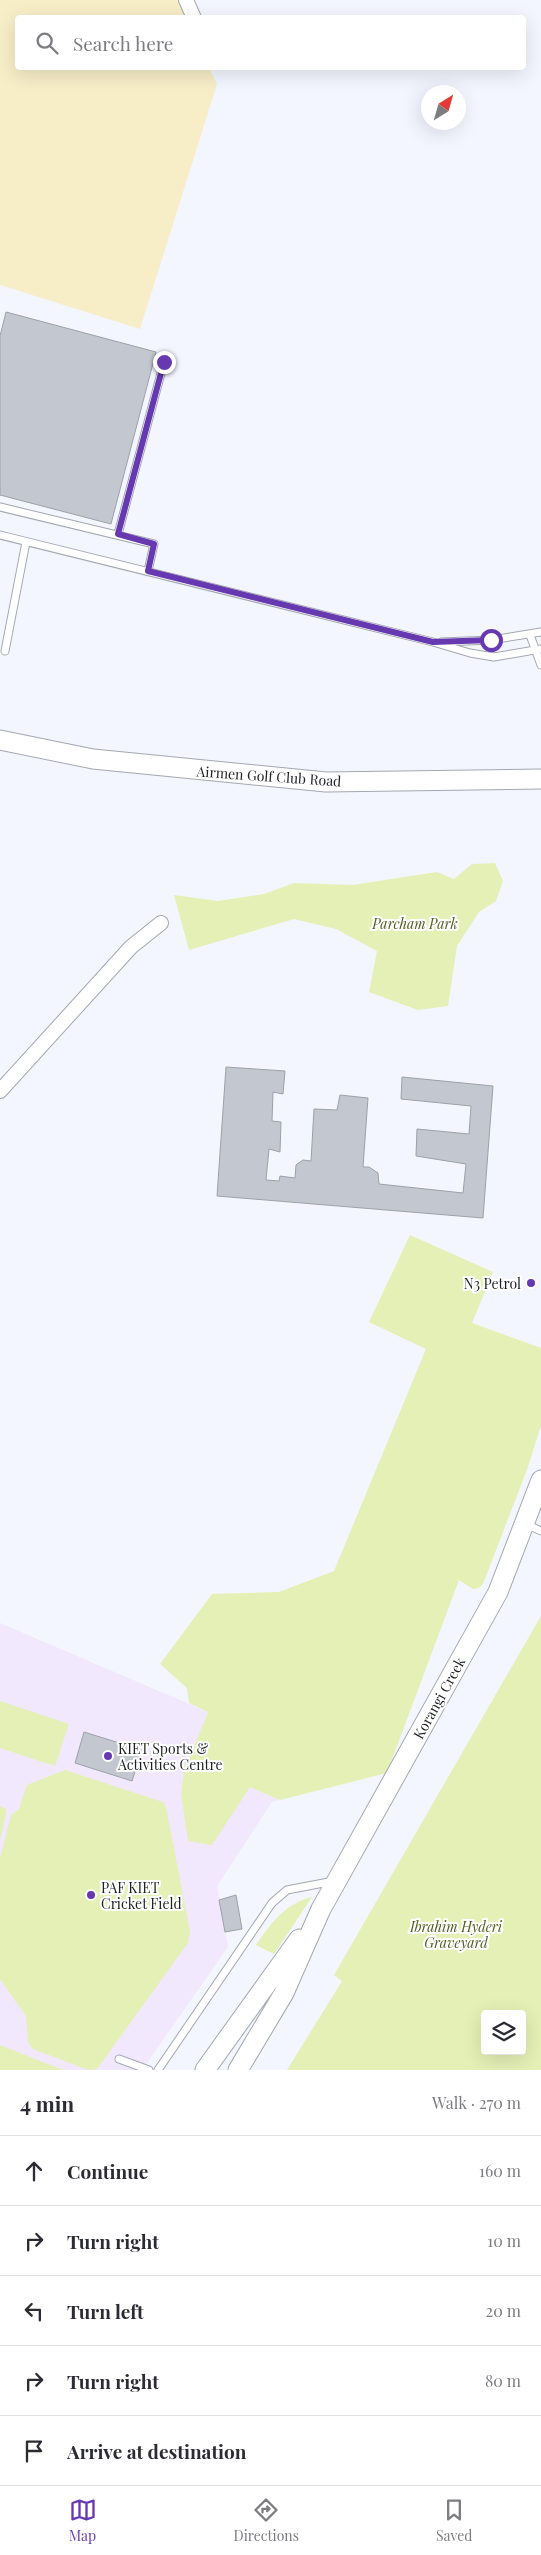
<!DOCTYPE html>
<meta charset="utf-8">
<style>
:root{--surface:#fff;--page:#f2f2f3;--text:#2b2b33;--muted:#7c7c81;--line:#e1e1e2;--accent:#6739b1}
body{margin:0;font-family:"Playfair Display",serif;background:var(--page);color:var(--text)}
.controls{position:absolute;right:15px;bottom:15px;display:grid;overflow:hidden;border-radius:5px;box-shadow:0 5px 20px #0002}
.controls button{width:45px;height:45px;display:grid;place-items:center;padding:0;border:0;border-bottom:1px solid var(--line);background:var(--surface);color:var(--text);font:25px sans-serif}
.compass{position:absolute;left:421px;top:85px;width:45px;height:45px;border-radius:50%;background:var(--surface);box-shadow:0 5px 20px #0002;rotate:37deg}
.stop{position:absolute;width:15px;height:15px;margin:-11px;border:4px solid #6739b1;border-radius:50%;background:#fff}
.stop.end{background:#6739b1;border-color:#fff;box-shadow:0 1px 5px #0008}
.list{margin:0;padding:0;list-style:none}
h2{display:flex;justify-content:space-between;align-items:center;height:65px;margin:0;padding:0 20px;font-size:21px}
h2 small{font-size:16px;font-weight:400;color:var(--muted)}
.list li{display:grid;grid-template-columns:32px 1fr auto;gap:15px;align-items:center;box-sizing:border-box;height:70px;padding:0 20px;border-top:1px solid var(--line)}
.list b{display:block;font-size:19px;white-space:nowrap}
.list em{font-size:16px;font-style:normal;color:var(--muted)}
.icon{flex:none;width:28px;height:28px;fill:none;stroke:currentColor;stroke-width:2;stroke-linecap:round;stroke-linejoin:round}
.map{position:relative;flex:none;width:541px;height:2070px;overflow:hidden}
.search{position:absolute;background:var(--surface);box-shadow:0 5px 20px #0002;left:15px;right:15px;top:15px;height:55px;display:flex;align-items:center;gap:12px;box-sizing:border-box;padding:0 18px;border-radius:5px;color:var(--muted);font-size:19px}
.sheet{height:415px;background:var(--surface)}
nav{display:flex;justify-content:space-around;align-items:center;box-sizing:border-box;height:70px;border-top:1px solid var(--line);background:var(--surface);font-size:14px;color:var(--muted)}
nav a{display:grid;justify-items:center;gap:2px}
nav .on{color:var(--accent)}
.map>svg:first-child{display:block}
.education{fill:#f1e8fd}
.green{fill:#e4f0b5;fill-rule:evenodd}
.sand{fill:#f7edc7}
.building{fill:#c2c7d0;stroke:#9ca1a9}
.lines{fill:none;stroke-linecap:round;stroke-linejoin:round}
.lane-casing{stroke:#a3a7b0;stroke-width:9}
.street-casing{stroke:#a3a7b0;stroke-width:16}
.secondary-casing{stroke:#a3a7b0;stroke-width:21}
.lane{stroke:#fff;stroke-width:7}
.street{stroke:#fff;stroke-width:14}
.secondary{stroke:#fff;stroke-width:19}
.route{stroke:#6739b1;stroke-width:6}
.poi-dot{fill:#6739b1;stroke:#fff;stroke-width:2}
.labels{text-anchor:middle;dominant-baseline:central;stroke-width:4;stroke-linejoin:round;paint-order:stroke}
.street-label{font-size:14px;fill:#1e2023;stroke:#fff}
.park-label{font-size:14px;font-style:italic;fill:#545d23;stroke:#fff}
.poi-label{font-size:14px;fill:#1e2023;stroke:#fff;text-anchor:start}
</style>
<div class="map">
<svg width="541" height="2070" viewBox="0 0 541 2070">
<rect width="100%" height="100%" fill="#f3f6fe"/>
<path class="education" d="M 0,1623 L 208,1712 L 190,1759 L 280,1800 L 272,1802 L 217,1886 L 228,1947 L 142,2070 L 0,2070 Z"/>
<path class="green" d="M 495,863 L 503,881 L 496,901 L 479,912 L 457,946 L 448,1006 L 418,1010 L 369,992 L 377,951 L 336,929 L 294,919 L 189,950 L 174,895 L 218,901 L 264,894 L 294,883 L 352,885 L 437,872 L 454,879 L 472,864 Z
M 410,1235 L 493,1272 L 472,1323 L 541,1348 L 541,1425 L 528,1467 L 483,1584 L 479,1588 L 473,1589 L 459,1580 L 387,1773 L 280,1800 L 250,1787 L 212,1845 L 188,1841 L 181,1793 L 186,1758 L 189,1759 L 208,1712 L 189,1703 L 187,1688 L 160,1664 L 212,1594 L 279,1592 L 334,1571 L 426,1349 L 369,1322 Z
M 541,1616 L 541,2070 L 287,2070 L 342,1981 L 334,1975 ZM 485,2014 L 522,2014 L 522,2051 L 485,2051 Z
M 0,1701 L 69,1724 L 55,1766 L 0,1748 Z
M 65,1770 L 163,1802 L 166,1807 L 190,1931 L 188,1943 L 97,2069 L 88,2070 L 33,2049 L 28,2042 L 26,2016 L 0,1979 L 0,1858 L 11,1815 L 19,1809 L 27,1785 Z
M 0,1806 L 6,1809 L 6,1813 L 0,1840 Z
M 312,1897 L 274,1954 L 256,1945 C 271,1923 286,1903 312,1897 Z
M 0,2045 L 63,2070 L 0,2070 Z"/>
<path class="sand" d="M 0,0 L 178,0 L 186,17 L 18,18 L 18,68 L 209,68 L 217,84 L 140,329 L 0,285 Z"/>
<path class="building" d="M 6,312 L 156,352 L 111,524 L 0,495 L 0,336 Z
M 226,1067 L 285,1071 L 283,1094 L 273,1092 L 272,1121 L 281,1122 L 280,1152 L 269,1149 L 266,1180 L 279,1181 L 280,1176 L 295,1178 L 296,1165 L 303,1160 L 311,1161 L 314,1109 L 337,1110 L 340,1095 L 368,1098 L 363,1167 L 369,1167 L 378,1173 L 379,1184 L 463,1193 L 466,1164 L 416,1156 L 417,1129 L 469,1134 L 471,1106 L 401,1099 L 402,1077 L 493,1086 L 483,1218 L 217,1196 Z
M 84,1732 L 142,1750 L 132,1781 L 75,1763 Z
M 236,1895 L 242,1929 L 225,1932 L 219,1900 Z"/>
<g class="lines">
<g class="lane-casing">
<path id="lane" d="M 0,507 L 154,544 L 148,571
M 118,534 L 164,362
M 0,535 L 433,642 L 470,653 L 494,657 L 541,649
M 530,635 L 541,665
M 441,642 L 491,640 L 541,632
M 5,651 L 26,542
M 526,1524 L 541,1531
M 119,2059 L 149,2070
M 158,2070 L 272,1903 L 287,1890 L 334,1881"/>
</g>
<g class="street-casing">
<path id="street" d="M 186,0 L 194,18
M 0,1091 L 131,947 L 161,923"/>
</g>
<g class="secondary-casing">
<path id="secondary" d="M 0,740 L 93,759 L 326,782 L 541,779
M 205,2070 L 299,1939
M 238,2070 L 284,1993 L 321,1909 L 498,1592 L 541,1480"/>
</g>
<use href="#lane" class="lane"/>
<use href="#street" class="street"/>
<use href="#secondary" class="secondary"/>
</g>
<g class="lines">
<path class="route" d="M 164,362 L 118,534 L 154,544 L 148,571 L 433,642 L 491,640"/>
</g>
<g class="poi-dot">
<circle cx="531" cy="1283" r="5"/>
<circle cx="108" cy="1756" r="5"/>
<circle cx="91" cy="1895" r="5"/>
</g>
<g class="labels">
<g class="street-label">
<text transform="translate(269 776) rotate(4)">Airmen Golf Club Road</text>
<text transform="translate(439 1698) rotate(-61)">Korangi Creek</text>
</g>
<g class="park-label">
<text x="415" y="923">Parcham Park</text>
<text x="456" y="1926">Ibrahim Hyderi<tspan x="456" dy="16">Graveyard</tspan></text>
</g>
<g class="poi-label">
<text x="521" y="1283" text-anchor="end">N3 Petrol</text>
<text x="118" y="1748">KIET Sports &amp;<tspan x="118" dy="16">Activities Centre</tspan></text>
<text x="101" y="1887">PAF KIET<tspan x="101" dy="16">Cricket Field</tspan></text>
</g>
</g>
</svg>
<div class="controls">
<button><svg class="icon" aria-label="layers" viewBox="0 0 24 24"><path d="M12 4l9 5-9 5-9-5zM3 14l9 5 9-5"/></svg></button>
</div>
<svg class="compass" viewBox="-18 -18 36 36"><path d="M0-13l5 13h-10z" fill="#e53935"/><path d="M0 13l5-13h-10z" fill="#7c7c81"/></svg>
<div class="stop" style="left:491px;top:640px"></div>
<div class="stop end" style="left:164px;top:362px"></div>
<div class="search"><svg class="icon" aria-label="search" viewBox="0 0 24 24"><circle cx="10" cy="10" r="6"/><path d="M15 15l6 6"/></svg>Search here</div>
</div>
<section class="sheet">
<h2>4 min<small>Walk · 270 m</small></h2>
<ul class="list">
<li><svg class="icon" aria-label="ahead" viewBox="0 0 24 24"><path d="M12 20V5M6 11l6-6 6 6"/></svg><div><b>Continue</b></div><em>160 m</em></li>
<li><svg class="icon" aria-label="right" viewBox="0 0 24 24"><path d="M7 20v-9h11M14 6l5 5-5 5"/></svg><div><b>Turn right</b></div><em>10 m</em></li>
<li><svg class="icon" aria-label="left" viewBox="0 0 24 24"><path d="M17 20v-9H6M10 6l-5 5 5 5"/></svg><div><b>Turn left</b></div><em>20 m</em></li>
<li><svg class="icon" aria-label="right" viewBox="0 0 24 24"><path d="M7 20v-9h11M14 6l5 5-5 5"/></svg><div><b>Turn right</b></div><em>80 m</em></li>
<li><svg class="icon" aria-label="arrive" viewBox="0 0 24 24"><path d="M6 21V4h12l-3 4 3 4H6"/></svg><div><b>Arrive at destination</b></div></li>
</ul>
</section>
<nav>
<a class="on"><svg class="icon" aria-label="map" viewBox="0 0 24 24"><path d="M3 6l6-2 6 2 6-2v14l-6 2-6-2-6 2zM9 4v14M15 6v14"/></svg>Map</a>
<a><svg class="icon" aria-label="directions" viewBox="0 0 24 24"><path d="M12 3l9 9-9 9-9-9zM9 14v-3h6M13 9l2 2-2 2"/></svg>Directions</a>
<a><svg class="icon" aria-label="saved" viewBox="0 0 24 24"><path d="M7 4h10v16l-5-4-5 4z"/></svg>Saved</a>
</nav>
